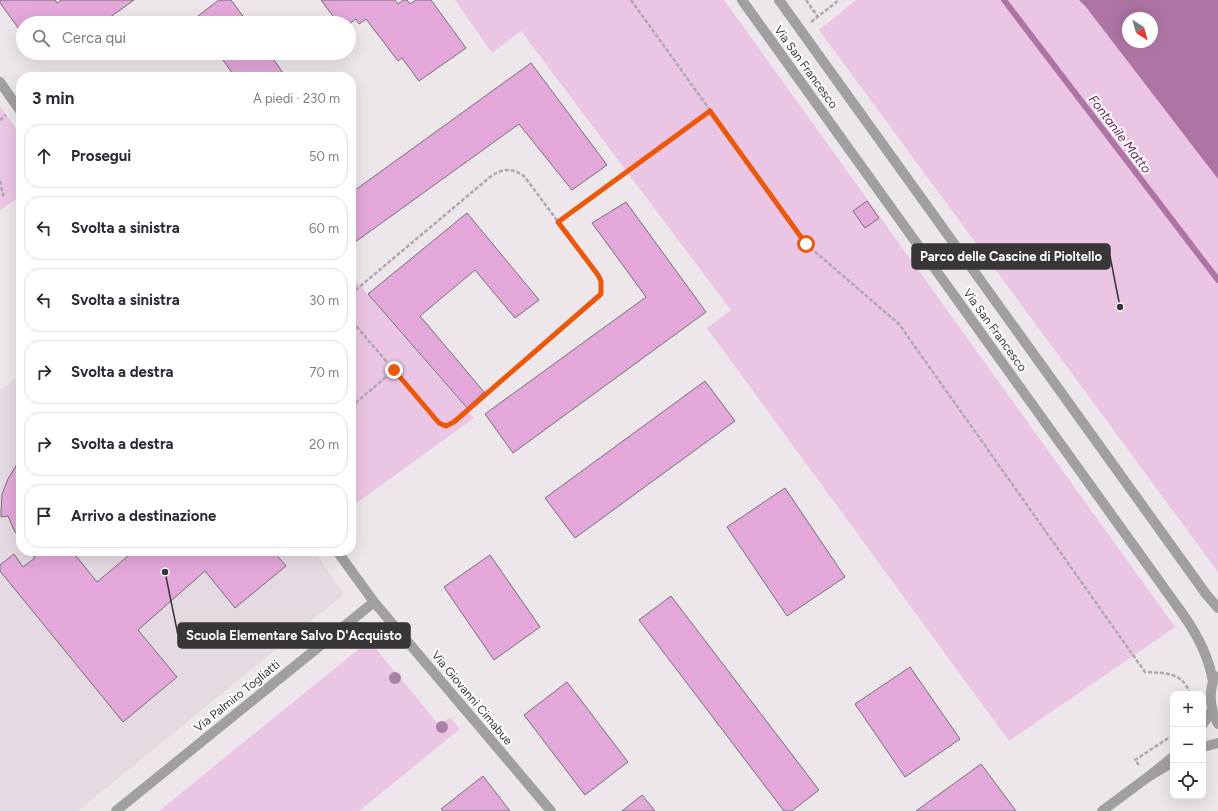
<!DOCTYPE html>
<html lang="it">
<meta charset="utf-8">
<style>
:root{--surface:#fff;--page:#f2f2f3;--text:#2b2b33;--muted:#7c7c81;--line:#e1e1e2}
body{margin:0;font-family:Figtree,sans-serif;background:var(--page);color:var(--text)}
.controls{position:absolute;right:12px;bottom:12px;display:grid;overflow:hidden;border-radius:8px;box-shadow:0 4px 16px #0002}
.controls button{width:36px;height:36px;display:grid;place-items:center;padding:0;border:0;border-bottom:1px solid var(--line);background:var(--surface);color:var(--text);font:20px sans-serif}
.compass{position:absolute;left:1122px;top:12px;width:36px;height:36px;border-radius:50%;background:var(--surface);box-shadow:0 4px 16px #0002;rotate:143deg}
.stop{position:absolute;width:12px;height:12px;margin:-9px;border:3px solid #ea580c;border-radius:50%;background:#fff}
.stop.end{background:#ea580c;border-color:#fff;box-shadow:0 1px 4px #0008}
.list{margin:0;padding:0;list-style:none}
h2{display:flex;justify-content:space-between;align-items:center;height:52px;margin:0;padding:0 16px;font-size:17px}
h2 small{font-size:13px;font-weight:400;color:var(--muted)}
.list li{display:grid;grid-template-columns:26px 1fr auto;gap:12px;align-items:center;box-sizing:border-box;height:64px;margin:0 8px 8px;padding:0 8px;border:1px solid var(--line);border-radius:16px}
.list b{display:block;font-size:15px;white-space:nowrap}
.list em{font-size:13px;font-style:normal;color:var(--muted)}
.icon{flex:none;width:22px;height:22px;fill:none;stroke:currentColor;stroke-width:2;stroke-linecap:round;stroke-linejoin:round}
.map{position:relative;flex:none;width:1218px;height:811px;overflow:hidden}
.search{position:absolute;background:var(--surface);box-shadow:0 4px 16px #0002;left:16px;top:16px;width:340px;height:44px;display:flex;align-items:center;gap:10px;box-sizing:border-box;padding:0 14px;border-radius:22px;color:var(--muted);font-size:15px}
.panel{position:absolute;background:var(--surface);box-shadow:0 4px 16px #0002;left:16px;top:72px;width:340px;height:484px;border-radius:16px}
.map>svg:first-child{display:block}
.built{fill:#e5d9e2}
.green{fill:#ebc5e4;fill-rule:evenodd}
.water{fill:#ae75a4;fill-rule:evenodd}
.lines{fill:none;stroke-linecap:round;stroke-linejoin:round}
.stream{stroke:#ae75a4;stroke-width:6}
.building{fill:#e3a7d9;stroke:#767175}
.path{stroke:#ada9ac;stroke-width:2.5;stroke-dasharray:4 2;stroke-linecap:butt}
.minor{stroke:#a19fa1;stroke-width:10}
.tree{fill:#aa81a4}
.route{stroke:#ea580c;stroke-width:5}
.labels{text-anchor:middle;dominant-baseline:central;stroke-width:4;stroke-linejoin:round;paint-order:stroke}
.street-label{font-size:12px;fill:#383637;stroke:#fff}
.water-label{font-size:13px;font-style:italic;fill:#6b2562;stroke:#fff}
.leader{fill:none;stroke:#383637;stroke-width:1.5}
.callout-dot{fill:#383637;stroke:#fff;stroke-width:1.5}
.callout{fill:#383637;stroke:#383637;stroke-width:1.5}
.callout-label{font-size:13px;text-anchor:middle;font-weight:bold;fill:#fff}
</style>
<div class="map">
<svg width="1218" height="811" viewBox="0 0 1218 811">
<rect width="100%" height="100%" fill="#ede7ec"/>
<path class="built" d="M 21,375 L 21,551 L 314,551 L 344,594 L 78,811 L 0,811 L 0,390 Z"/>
<path class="green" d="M 455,0 L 724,0 L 1175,627 L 1009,741 L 707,328 L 731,310 L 521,31 L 492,53 Z
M 856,0 L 1218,0 L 1218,572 L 819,30 ZM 1128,18 L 1152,18 L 1152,42 L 1128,42 Z
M 0,106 L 21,136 L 21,196 L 0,210 Z
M 351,275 L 474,418 L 351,507 Z
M 366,643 L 372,644 L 440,726 L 450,717 L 460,729 L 359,811 L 159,811 Z"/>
<path class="water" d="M 1079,0 L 1218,0 L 1218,179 L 1086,7 ZM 1128,18 L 1152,18 L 1152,42 L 1128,42 Z"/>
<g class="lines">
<path class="stream" d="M 1004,0 L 1218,280"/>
</g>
<path class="building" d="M 0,0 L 55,0 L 57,3 L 61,0 L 134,0 L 102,23 L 23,23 L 22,33 L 0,3 Z
M 219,0 L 231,0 L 248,23 L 197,23 L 194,19 Z
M 321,0 L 395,0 L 398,4 L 403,0 L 407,0 L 410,4 L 416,0 L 431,0 L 466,48 L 419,81 L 402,58 L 398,61 L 366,19 L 359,24 L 356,19 L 349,24 L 338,23 Z
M 218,53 L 269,53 L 286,77 L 235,77 Z
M 531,63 L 607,165 L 572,190 L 519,124 L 351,245 L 351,193 Z
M 867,201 L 879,218 L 865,228 L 853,211 Z
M 626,202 L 706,312 L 513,453 L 485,414 L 646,297 L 592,223 Z
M 467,213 L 539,300 L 515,318 L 475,270 L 420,316 L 484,392 L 467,408 L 368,294 Z
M 705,381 L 735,421 L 575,538 L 545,498 Z
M 21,457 L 21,541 L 14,530 L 8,516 L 1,517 L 1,513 L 2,494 L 8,479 Z
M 785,488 L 845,577 L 787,616 L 727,527 Z
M 29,551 L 72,551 L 97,582 L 134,551 L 273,551 L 286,566 L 235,608 L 205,571 L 138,630 L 177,677 L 123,722 L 0,571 L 0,565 L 14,554 L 23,567 L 35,558 Z
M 490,555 L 540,627 L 494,660 L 444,587 Z
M 671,596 L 819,790 L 792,811 L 784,811 L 639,620 Z
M 910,667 L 960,739 L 905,777 L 855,704 Z
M 567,682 L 628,762 L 585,795 L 524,715 Z
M 981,764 L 1016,811 L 916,811 Z
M 483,776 L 510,811 L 443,811 L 441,809 Z
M 642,795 L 655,811 L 622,811 Z"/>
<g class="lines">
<path class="path" d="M 631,0 L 806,244 L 899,324 L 1145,672 C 1165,673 1183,672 1190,694
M 806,0 L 818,17
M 811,22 L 839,0
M 0,120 L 6,115
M 0,181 L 4,198
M 558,222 L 710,111
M 351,294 L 490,177 C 502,168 512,168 524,176 L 598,275 C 603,284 604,291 596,299 L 454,422 L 446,426 L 439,423 L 351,320
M 351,407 L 394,370
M 1139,765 L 1135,760 L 1173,735"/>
<path class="minor" d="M 742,0 L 1182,613 C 1197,634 1209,656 1213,682
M 779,0 L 1206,594 L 1218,608
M 0,82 L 21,112
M 337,551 L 374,602 L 551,811
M 1215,676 C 1208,693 1210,709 1218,724
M 1203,724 L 1212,710
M 1203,747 L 1218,743
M 1173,757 L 1148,777 L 1173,762
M 116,811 L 374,602
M 1102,811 L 1148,777"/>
</g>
<g class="tree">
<circle cx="395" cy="678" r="6"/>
<circle cx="442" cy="727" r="6"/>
</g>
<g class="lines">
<path class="route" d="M 394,370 L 439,423 L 446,426 L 454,422 L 601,294 L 601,281 L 598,275 L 558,222 L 710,111 L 806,244"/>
</g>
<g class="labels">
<g class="street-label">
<text transform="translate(806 67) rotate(54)">Via San Francesco</text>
<text transform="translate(995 330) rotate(54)">Via San Francesco</text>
<text transform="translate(237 696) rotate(-39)">Via Palmiro Togliatti</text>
<text transform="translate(472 698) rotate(50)">Via Giovanni Cimabue</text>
</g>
<g class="water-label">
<text transform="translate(1120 134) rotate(53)">Fontanile Matto</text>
</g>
</g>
<path class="leader" d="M1120 307L1110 256M165 572L178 635"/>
<g class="callout-dot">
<circle cx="1120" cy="307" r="4"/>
<circle cx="165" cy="572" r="4"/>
</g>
<g class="callout">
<rect x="912" y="244" width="198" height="25" rx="4"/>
<rect x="178" y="623" width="232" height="25" rx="4"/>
</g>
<g class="callout-label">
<text x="1011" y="261">Parco delle Cascine di Pioltello</text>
<text x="294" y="640">Scuola Elementare Salvo D'Acquisto</text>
</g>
</svg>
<div class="controls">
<button>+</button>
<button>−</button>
<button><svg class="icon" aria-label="locate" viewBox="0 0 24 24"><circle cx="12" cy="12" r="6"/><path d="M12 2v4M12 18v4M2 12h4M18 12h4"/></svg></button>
</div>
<svg class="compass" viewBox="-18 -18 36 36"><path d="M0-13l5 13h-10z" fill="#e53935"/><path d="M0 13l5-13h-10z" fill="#7c7c81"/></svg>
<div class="stop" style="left:806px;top:244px"></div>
<div class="stop end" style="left:394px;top:370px"></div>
<div class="search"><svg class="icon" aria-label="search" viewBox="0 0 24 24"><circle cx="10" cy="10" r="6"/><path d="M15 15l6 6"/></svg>Cerca qui</div>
<section class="panel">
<h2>3 min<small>A piedi · 230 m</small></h2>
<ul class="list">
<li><svg class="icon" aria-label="ahead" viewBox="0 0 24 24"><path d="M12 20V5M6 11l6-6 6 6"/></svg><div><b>Prosegui</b></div><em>50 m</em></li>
<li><svg class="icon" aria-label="left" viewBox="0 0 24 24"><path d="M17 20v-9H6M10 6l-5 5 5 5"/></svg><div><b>Svolta a sinistra</b></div><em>60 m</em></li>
<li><svg class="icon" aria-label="left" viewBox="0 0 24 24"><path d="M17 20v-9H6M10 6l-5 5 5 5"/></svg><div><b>Svolta a sinistra</b></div><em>30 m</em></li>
<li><svg class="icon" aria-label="right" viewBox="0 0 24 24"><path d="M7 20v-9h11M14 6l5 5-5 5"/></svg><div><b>Svolta a destra</b></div><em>70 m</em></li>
<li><svg class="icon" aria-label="right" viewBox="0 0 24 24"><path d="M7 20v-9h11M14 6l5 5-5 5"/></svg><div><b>Svolta a destra</b></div><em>20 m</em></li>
<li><svg class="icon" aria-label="arrive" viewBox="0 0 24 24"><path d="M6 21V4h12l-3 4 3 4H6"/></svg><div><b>Arrivo a destinazione</b></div></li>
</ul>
</section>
</div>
